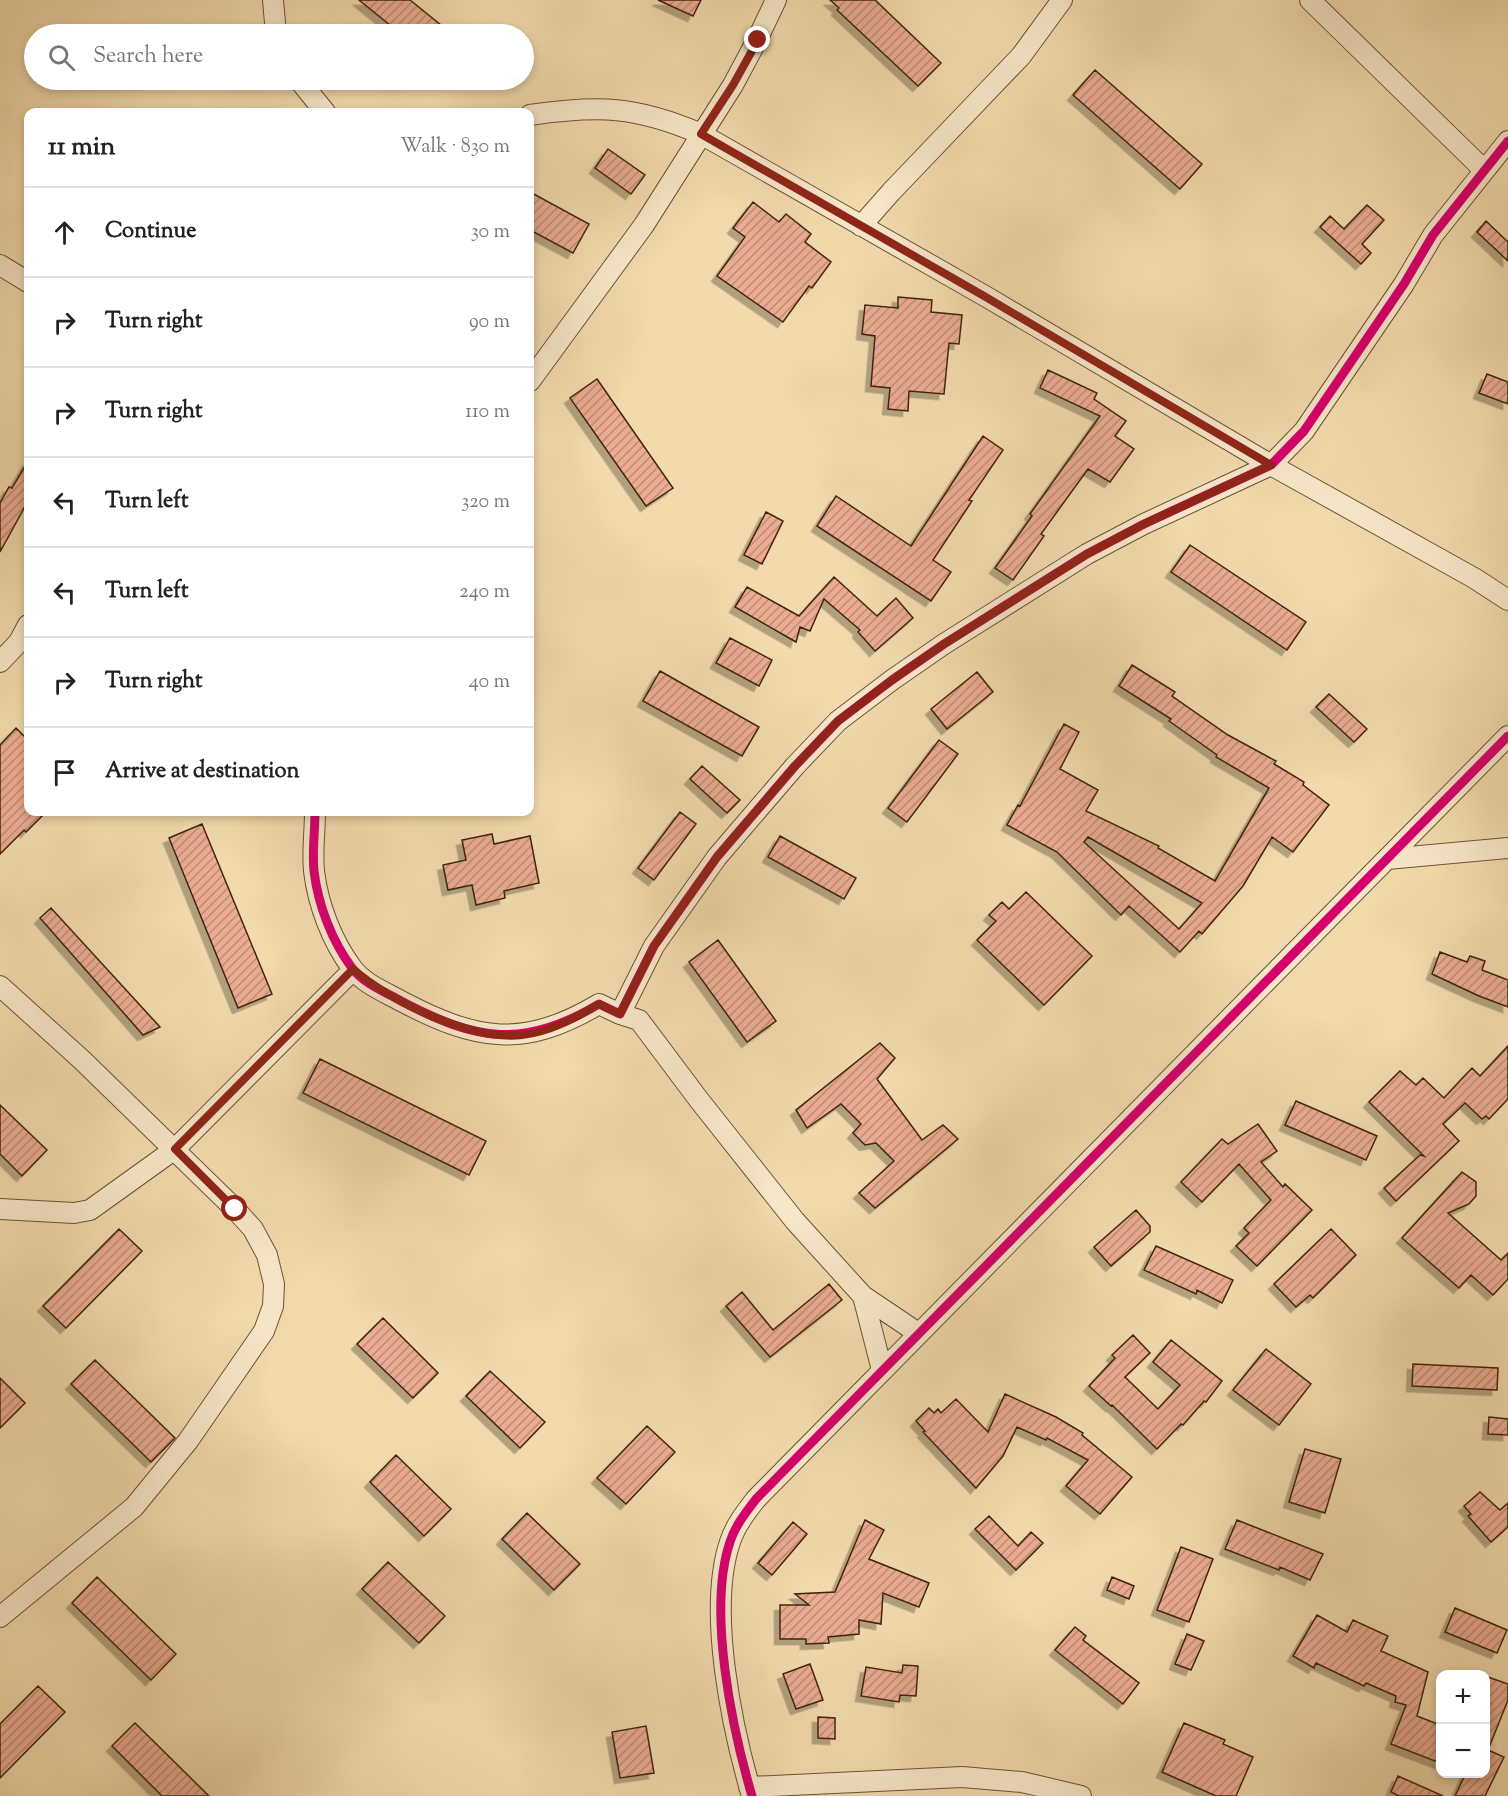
<!DOCTYPE html>
<meta charset="utf-8">
<style>
:root{--surface:#fff;--page:#f6f6f6;--text:#222;--muted:#767676;--line:#e0e0e0}
body{margin:0;font-family:"Sorts Mill Goudy",serif;background:var(--page);color:var(--text)}
.controls{position:absolute;right:18px;bottom:18px;display:grid;overflow:hidden;border-radius:12px;box-shadow:0 3px 9px #0003}
.controls button{width:54px;height:54px;display:grid;place-items:center;padding:0;border:0;border-bottom:2px solid var(--line);background:var(--surface);color:var(--text);font:30px sans-serif}
.stop{position:absolute;width:18px;height:18px;margin:-14px;border:4px solid #8f2418;border-radius:50%;background:#fff}
.stop.end{background:#8f2418;border-color:#fff;box-shadow:0 2px 6px #0008}
.list{margin:0;padding:0;list-style:none}
h2{display:flex;justify-content:space-between;align-items:center;height:78px;margin:0;padding:0 24px;font-size:26px}
h2 small{font-size:20px;font-weight:400;color:var(--muted)}
.list li{display:grid;grid-template-columns:39px 1fr auto;gap:18px;align-items:center;box-sizing:border-box;height:90px;padding:0 24px;border-top:2px solid var(--line)}
.list b{display:block;font-size:22px;white-space:nowrap}
.list em{font-size:20px;font-style:normal;color:var(--muted)}
.icon{flex:none;width:33px;height:33px;fill:none;stroke:currentColor;stroke-width:2;stroke-linecap:round;stroke-linejoin:round}
.map{position:relative;flex:none;width:1508px;height:1796px;overflow:hidden}
.search{position:absolute;background:var(--surface);box-shadow:0 3px 9px #0003;left:24px;top:24px;width:510px;height:66px;display:flex;align-items:center;gap:15px;box-sizing:border-box;padding:0 21px;border-radius:33px;color:var(--muted);font-size:22px}
.panel{position:absolute;background:var(--surface);box-shadow:0 3px 9px #0003;left:24px;top:108px;width:510px;height:708px;border-radius:12px}
.map>svg:first-child{display:block}
.building{fill:url(#building-hatch);stroke:#40240f;stroke-width:1.5;fill-rule:evenodd;filter:url(#shadow)}
.lines{fill:none;stroke-linecap:round;stroke-linejoin:round}
.minor-casing{stroke:#6c5236;stroke-width:22}
.minor{stroke:#f7e7c9;stroke-width:20}
.cycleway-casing{stroke:#f7e7c9;stroke-width:13}
.cycleway{stroke:#d6006c;stroke-width:9}
.route{stroke:#8f2418;stroke-width:8}
</style>
<div class="map">
<svg width="1508" height="1796" viewBox="0 0 1508 1796">
<defs>
<pattern id="building-hatch" width="6" height="6" patternUnits="userSpaceOnUse" patternTransform="scale(1.5)"><rect width="6" height="6" fill="#ebac92"/><path d="M-1 1l2-2M0 6l6-6M5 7l2-2" fill="none" stroke="#c08c76"/></pattern>
<filter id="shadow"><feDropShadow dx="-5.5" dy="5.5" stdDeviation="0" flood-color="#0004"/></filter>
</defs>
<rect width="100%" height="100%" fill="#f2daac"/>
<filter id="stains"><feTurbulence type="fractalNoise" baseFrequency=".00333" numOctaves="4"/><feColorMatrix values="0 0 0 0 .2 0 0 0 0 .09 0 0 0 0 .02 0 0 0 .5 -.17"/></filter>
<radialGradient id="worn" r=".72"><stop offset=".6" stop-color="#630" stop-opacity="0"/><stop offset="1" stop-color="#630" stop-opacity=".3"/></radialGradient>
<path class="building" d="M 359,0 L 410,0 L 452,34 L 401,34 Z
M 658,0 L 701,0 L 693,16 Z
M 830,0 L 875,0 L 941,63 L 918,86 L 837,10 L 839,8 Z
M 1095,70 L 1202,164 L 1180,189 L 1073,95 Z
M 608,149 L 645,175 L 631,194 L 595,168 Z
M 530,192 L 589,224 L 573,253 L 530,230 Z
M 753,202 L 779,222 L 786,214 L 811,234 L 805,242 L 831,262 L 812,288 L 809,286 L 783,322 L 717,276 L 745,237 L 733,228 Z
M 1367,205 L 1384,220 L 1362,244 L 1371,253 L 1361,264 L 1320,227 L 1330,216 L 1344,229 Z
M 1486,221 L 1508,242 L 1508,261 L 1477,232 Z
M 898,297 L 932,300 L 931,312 L 962,315 L 959,344 L 949,343 L 944,394 L 909,391 L 908,411 L 888,409 L 890,388 L 871,386 L 875,336 L 862,334 L 865,305 L 898,308 Z
M 1048,370 L 1097,393 L 1094,399 L 1126,421 L 1115,436 L 1134,449 L 1110,482 L 1088,469 L 1041,534 L 1044,536 L 1013,580 L 995,568 L 1032,516 L 1030,514 L 1100,416 L 1040,388 Z
M 1487,374 L 1508,382 L 1508,404 L 1479,393 Z
M 597,379 L 673,488 L 646,506 L 570,398 Z
M 983,436 L 1003,450 L 969,500 L 972,501 L 933,560 L 951,572 L 931,601 L 817,526 L 836,496 L 911,546 Z
M 28,461 L 28,501 L 0,552 L 0,503 L 9,487 L 12,488 Z
M 766,512 L 783,521 L 762,564 L 744,555 Z
M 1190,545 L 1306,622 L 1287,650 L 1171,572 Z
M 834,577 L 877,616 L 896,598 L 913,618 L 875,651 L 858,632 L 860,630 L 824,599 L 810,631 L 800,627 L 796,642 L 735,607 L 747,587 L 799,616 Z
M 730,638 L 772,660 L 759,686 L 716,663 Z
M 1132,665 L 1175,692 L 1172,696 L 1228,735 L 1276,761 L 1274,764 L 1304,782 L 1303,785 L 1329,805 L 1293,852 L 1272,837 L 1243,886 L 1202,934 L 1199,931 L 1180,952 L 1129,906 L 1121,915 L 1057,852 L 1007,825 L 1018,805 L 1020,806 L 1064,724 L 1079,732 L 1060,769 L 1098,790 L 1086,811 L 1159,846 L 1158,848 L 1215,881 L 1269,788 L 1216,757 L 1217,755 L 1169,721 L 1171,719 L 1119,686 ZM 1088,837 L 1202,903 L 1179,929 L 1084,842 Z
M 660,671 L 759,727 L 742,756 L 643,701 Z
M 977,672 L 993,692 L 947,729 L 931,709 Z
M 1329,694 L 1367,729 L 1354,742 L 1316,707 Z
M 16,728 L 28,740 L 28,812 L 46,812 L 26,832 L 24,830 L 0,854 L 0,745 Z
M 939,740 L 958,754 L 907,822 L 888,808 Z
M 702,766 L 740,800 L 727,813 L 690,779 Z
M 680,812 L 696,824 L 654,880 L 638,868 Z
M 202,824 L 272,994 L 238,1008 L 169,838 Z
M 492,834 L 494,844 L 530,836 L 539,883 L 504,891 L 505,898 L 476,905 L 472,885 L 448,890 L 443,865 L 466,860 L 462,840 Z
M 780,836 L 856,878 L 844,899 L 768,857 Z
M 1026,892 L 1092,956 L 1044,1005 L 977,940 L 996,921 L 989,915 L 1002,902 L 1009,909 Z
M 51,908 L 160,1027 L 143,1035 L 40,918 Z
M 718,940 L 776,1021 L 747,1042 L 689,962 Z
M 1440,952 L 1467,962 L 1470,956 L 1485,961 L 1482,970 L 1508,980 L 1508,1007 L 1479,996 L 1432,974 Z
M 880,1043 L 895,1058 L 877,1079 L 922,1140 L 943,1125 L 958,1139 L 875,1208 L 859,1193 L 894,1161 L 876,1143 L 865,1145 L 853,1133 L 861,1124 L 841,1104 L 807,1128 L 796,1110 Z
M 1508,1046 L 1508,1099 L 1489,1119 L 1486,1116 L 1482,1119 L 1465,1103 L 1443,1124 L 1459,1141 L 1396,1201 L 1384,1188 L 1420,1155 L 1424,1156 L 1369,1102 L 1400,1071 L 1416,1085 L 1423,1078 L 1444,1098 L 1472,1068 L 1480,1076 Z
M 320,1059 L 486,1141 L 469,1175 L 303,1093 Z
M 1296,1101 L 1377,1136 L 1366,1160 L 1285,1125 Z
M 0,1105 L 47,1150 L 22,1176 L 0,1154 Z
M 1258,1124 L 1277,1151 L 1261,1162 L 1283,1187 L 1285,1184 L 1312,1210 L 1257,1266 L 1236,1246 L 1249,1233 L 1244,1228 L 1271,1200 L 1239,1164 L 1202,1202 L 1181,1182 L 1222,1139 L 1228,1144 Z
M 1462,1172 L 1476,1182 L 1476,1196 L 1469,1204 L 1448,1213 L 1501,1260 L 1508,1253 L 1508,1279 L 1493,1295 L 1471,1275 L 1459,1288 L 1402,1238 Z
M 1136,1210 L 1150,1226 L 1150,1232 L 1111,1266 L 1094,1247 Z
M 119,1229 L 142,1251 L 66,1328 L 43,1306 Z
M 1331,1229 L 1356,1255 L 1313,1298 L 1310,1295 L 1296,1307 L 1274,1284 Z
M 1156,1246 L 1233,1280 L 1222,1303 L 1197,1290 L 1196,1294 L 1144,1270 Z
M 829,1284 L 842,1300 L 770,1357 L 726,1306 L 742,1292 L 773,1330 Z
M 383,1318 L 438,1373 L 413,1398 L 357,1344 Z
M 1133,1335 L 1150,1353 L 1125,1377 L 1158,1409 L 1180,1385 L 1153,1362 L 1171,1340 L 1222,1381 L 1206,1402 L 1204,1401 L 1183,1425 L 1181,1424 L 1157,1449 L 1112,1405 L 1111,1406 L 1089,1386 L 1115,1358 L 1112,1355 Z
M 1266,1349 L 1311,1384 L 1279,1425 L 1233,1390 Z
M 95,1360 L 175,1438 L 151,1462 L 71,1384 Z
M 1413,1364 L 1498,1368 L 1497,1390 L 1412,1386 Z
M 490,1371 L 545,1422 L 520,1448 L 466,1396 Z
M 0,1378 L 25,1403 L 0,1428 Z
M 1005,1394 L 1056,1417 L 1083,1433 L 1082,1435 L 1132,1477 L 1100,1514 L 1066,1486 L 1088,1460 L 1047,1438 L 1046,1440 L 1017,1427 L 1003,1456 L 976,1488 L 923,1432 L 925,1431 L 916,1421 L 929,1408 L 934,1413 L 938,1409 L 941,1413 L 956,1399 L 988,1432 Z
M 1489,1417 L 1508,1419 L 1508,1435 L 1488,1434 Z
M 647,1426 L 675,1452 L 626,1504 L 597,1478 Z
M 1305,1449 L 1341,1459 L 1325,1513 L 1289,1502 Z
M 396,1455 L 451,1509 L 424,1536 L 370,1482 Z
M 1480,1492 L 1500,1510 L 1508,1503 L 1508,1527 L 1491,1542 L 1468,1516 L 1471,1514 L 1464,1506 Z
M 527,1513 L 580,1564 L 554,1590 L 502,1539 Z
M 989,1516 L 1018,1546 L 1031,1532 L 1043,1543 L 1016,1570 L 975,1529 Z
M 865,1520 L 884,1530 L 869,1559 L 929,1583 L 919,1607 L 883,1593 L 881,1624 L 859,1620 L 859,1634 L 828,1637 L 829,1643 L 806,1644 L 806,1639 L 780,1639 L 780,1605 L 809,1605 L 795,1594 L 835,1592 Z
M 1237,1520 L 1323,1554 L 1310,1580 L 1280,1567 L 1279,1570 L 1225,1549 Z
M 793,1522 L 807,1534 L 772,1575 L 758,1563 Z
M 1181,1547 L 1213,1559 L 1189,1622 L 1157,1610 Z
M 388,1562 L 445,1616 L 419,1643 L 362,1589 Z
M 97,1577 L 176,1654 L 151,1680 L 72,1603 Z
M 1112,1577 L 1134,1586 L 1129,1599 L 1107,1590 Z
M 1455,1608 L 1507,1630 L 1497,1653 L 1445,1632 Z
M 1317,1615 L 1347,1632 L 1353,1620 L 1388,1636 L 1381,1651 L 1428,1672 L 1417,1716 L 1440,1725 L 1440,1763 L 1391,1744 L 1406,1705 L 1395,1702 L 1396,1696 L 1366,1683 L 1364,1686 L 1316,1663 L 1314,1668 L 1293,1656 Z
M 1075,1627 L 1086,1636 L 1083,1640 L 1139,1683 L 1123,1704 L 1055,1650 Z
M 1187,1634 L 1204,1641 L 1191,1670 L 1175,1664 Z
M 810,1664 L 823,1700 L 796,1709 L 783,1674 Z
M 903,1665 L 918,1666 L 916,1696 L 900,1695 L 899,1702 L 861,1696 L 866,1667 L 902,1673 Z
M 1485,1676 L 1508,1684 L 1508,1700 L 1488,1750 L 1504,1757 L 1485,1796 L 1455,1796 L 1466,1773 L 1485,1773 Z
M 38,1686 L 65,1712 L 0,1778 L 0,1724 Z
M 818,1717 L 835,1718 L 835,1739 L 818,1738 Z
M 135,1723 L 209,1796 L 162,1796 L 112,1746 Z
M 1184,1723 L 1225,1740 L 1223,1744 L 1253,1757 L 1236,1796 L 1216,1796 L 1162,1772 Z
M 646,1726 L 654,1773 L 620,1778 L 612,1732 Z
M 1398,1776 L 1443,1796 L 1399,1796 L 1391,1792 Z"/>
<g class="lines">
<g class="minor-casing">
<path id="minor" d="M 273,0 L 276,34
M 1310,0 L 1484,170
M 299,80 L 325,112
M 530,115 C 599,105 636,106 701,134 L 985,296 L 1271,465 L 1474,578 L 1508,600
M 861,226 L 891,192 L 1021,56 L 1062,0
M 0,265 L 28,282
M 530,381 L 644,225 L 733,85 L 757,40 L 776,0
M 0,662 L 19,642 L 28,625
M 315,812 C 315,831 312,852 314,871 C 318,905 332,941 352,968 C 364,984 385,992 401,1001 C 477,1041 523,1049 599,1004 L 620,1014 L 654,946 L 717,857 L 795,766 L 838,721 L 892,680 L 944,644 L 1087,554 L 1144,524 L 1271,465 L 1304,431 L 1404,284 L 1433,235 L 1508,141
M 1387,859 L 1508,848
M 0,986 L 82,1060 L 235,1209 L 253,1229 L 267,1255 L 274,1284 L 273,1306 L 264,1331 L 188,1441 L 134,1507 L 0,1617
M 620,1014 L 639,1020 L 699,1100 L 795,1221 L 863,1296 L 918,1333
M 0,1209 L 74,1213 L 90,1210 L 175,1149 L 353,970
M 863,1296 L 882,1370
M 749,1787 L 962,1777 L 1022,1782 L 1081,1796
M 752,1796 C 732,1728 707,1610 730,1542 C 735,1526 746,1512 756,1499 L 1508,736"/>
</g>
<use href="#minor" class="minor"/>
<g class="cycleway-casing">
<path id="cycleway" d="M 315,812 C 315,831 312,852 314,871 C 318,905 332,941 352,968 C 364,984 385,992 401,1001 C 477,1041 523,1049 599,1004 L 620,1014 L 654,946 L 717,857 L 795,766 L 838,721 L 892,680 L 944,644 L 1087,554 L 1144,524 L 1271,465 L 1304,431 L 1404,284 L 1433,235 L 1508,141
M 752,1796 C 732,1728 707,1610 730,1542 C 735,1526 746,1512 756,1499 L 1508,736"/>
</g>
<use href="#cycleway" class="cycleway"/>
</g>
<g class="lines">
<path class="route" d="M 235,1209 L 175,1149 L 353,969 C 389,1001 472,1041 522,1035 C 550,1032 575,1018 599,1004 L 620,1014 L 654,946 L 717,857 L 795,766 L 838,721 L 892,680 L 944,644 L 1087,554 L 1144,524 L 1271,465 L 984,296 L 701,134 L 733,85 L 758,40"/>
</g>
<rect width="100%" height="100%" filter="url(#stains)"/>
<rect width="100%" height="100%" fill="url(#worn)"/>
</svg>
<div class="controls">
<button>+</button>
<button>−</button>
</div>
<div class="stop" style="left:235px;top:1209px"></div>
<div class="stop end" style="left:758px;top:40px"></div>
<div class="search"><svg class="icon" aria-label="search" viewBox="0 0 24 24"><circle cx="10" cy="10" r="6"/><path d="M15 15l6 6"/></svg>Search here</div>
<section class="panel">
<h2>11 min<small>Walk · 830 m</small></h2>
<ul class="list">
<li><svg class="icon" aria-label="ahead" viewBox="0 0 24 24"><path d="M12 20V5M6 11l6-6 6 6"/></svg><div><b>Continue</b></div><em>30 m</em></li>
<li><svg class="icon" aria-label="right" viewBox="0 0 24 24"><path d="M7 20v-9h11M14 6l5 5-5 5"/></svg><div><b>Turn right</b></div><em>90 m</em></li>
<li><svg class="icon" aria-label="right" viewBox="0 0 24 24"><path d="M7 20v-9h11M14 6l5 5-5 5"/></svg><div><b>Turn right</b></div><em>110 m</em></li>
<li><svg class="icon" aria-label="left" viewBox="0 0 24 24"><path d="M17 20v-9H6M10 6l-5 5 5 5"/></svg><div><b>Turn left</b></div><em>320 m</em></li>
<li><svg class="icon" aria-label="left" viewBox="0 0 24 24"><path d="M17 20v-9H6M10 6l-5 5 5 5"/></svg><div><b>Turn left</b></div><em>240 m</em></li>
<li><svg class="icon" aria-label="right" viewBox="0 0 24 24"><path d="M7 20v-9h11M14 6l5 5-5 5"/></svg><div><b>Turn right</b></div><em>40 m</em></li>
<li><svg class="icon" aria-label="arrive" viewBox="0 0 24 24"><path d="M6 21V4h12l-3 4 3 4H6"/></svg><div><b>Arrive at destination</b></div></li>
</ul>
</section>
</div>
